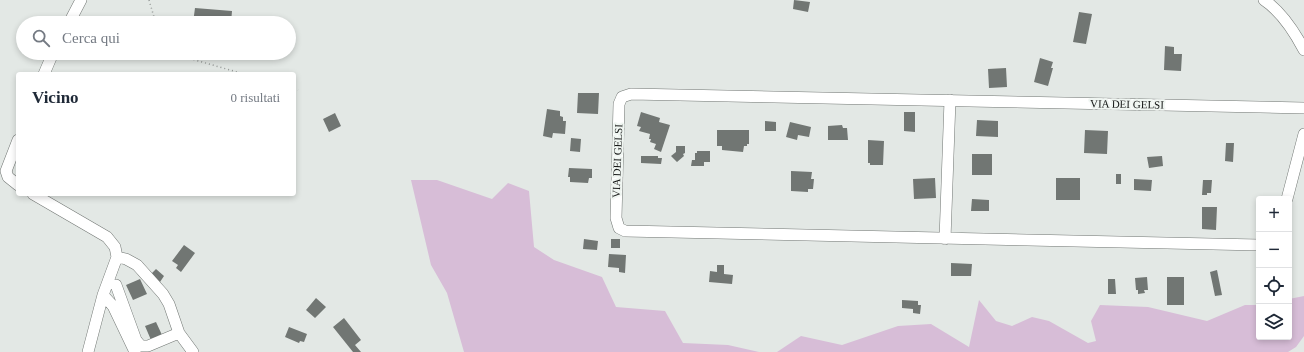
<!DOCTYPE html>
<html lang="it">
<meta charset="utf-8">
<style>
:root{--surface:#fff;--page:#f2f2f3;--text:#1f2937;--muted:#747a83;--line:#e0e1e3}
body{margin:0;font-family:Georgia,serif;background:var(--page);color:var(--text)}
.controls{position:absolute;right:12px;bottom:12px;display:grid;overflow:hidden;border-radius:4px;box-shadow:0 2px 6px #0003}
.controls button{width:36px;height:36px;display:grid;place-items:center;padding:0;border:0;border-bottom:1px solid var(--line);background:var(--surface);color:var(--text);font:20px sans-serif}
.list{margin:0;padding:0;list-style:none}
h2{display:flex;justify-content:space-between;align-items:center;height:52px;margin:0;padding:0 16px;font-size:17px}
h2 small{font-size:13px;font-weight:400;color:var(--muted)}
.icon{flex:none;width:22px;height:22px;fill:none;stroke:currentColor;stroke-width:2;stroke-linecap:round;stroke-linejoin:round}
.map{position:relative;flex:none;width:1304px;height:352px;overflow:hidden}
.search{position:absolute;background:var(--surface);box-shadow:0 2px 6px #0003;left:16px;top:16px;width:280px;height:44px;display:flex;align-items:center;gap:10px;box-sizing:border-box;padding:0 14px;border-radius:22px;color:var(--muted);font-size:15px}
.panel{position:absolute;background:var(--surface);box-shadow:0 2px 6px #0003;left:16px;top:72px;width:280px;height:124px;border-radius:4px}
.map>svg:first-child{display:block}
.green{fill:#d7bdd7}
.building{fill:#717673}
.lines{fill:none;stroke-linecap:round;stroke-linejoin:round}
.minor-casing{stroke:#717673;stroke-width:12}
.path{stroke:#949896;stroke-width:1.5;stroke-dasharray:1 3;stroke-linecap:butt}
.minor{stroke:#fff;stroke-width:11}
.labels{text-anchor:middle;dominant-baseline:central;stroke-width:4;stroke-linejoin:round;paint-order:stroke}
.street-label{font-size:11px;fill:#151716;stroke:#f0f6f2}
</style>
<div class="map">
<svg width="1304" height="352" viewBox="0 0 1304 352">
<rect width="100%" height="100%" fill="#e3e8e5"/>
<path class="green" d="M 411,180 L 437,180 L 492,199 L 508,183 L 529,191 L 534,247 L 554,260 L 602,277 L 616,307 L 665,311 L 683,343 L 728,345 L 759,352 L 464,352 L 447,293 L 431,265 Z
M 1304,296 L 1304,336 L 1296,347 L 1288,352 L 777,352 L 801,336 L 842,345 L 898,326 L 931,324 L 969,347 L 979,300 L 996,321 L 1012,326 L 1032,317 L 1049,321 L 1088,343 L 1096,341 L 1091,321 L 1100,305 L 1148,307 L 1207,321 L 1245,305 L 1259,305 L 1259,337 L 1289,337 L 1289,299 Z"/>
<path class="building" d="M 794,0 L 810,2 L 808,12 L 793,9 Z
M 195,8 L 232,11 L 231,23 L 193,23 Z
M 1079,12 L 1092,14 L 1086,44 L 1073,42 Z
M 1165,46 L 1174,47 L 1174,54 L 1182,54 L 1181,71 L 1164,70 Z
M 1040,58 L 1053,62 L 1051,68 L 1053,68 L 1048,86 L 1034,82 Z
M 1006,68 L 1007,87 L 989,88 L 988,69 Z
M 578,93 L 599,93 L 598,114 L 577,113 Z
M 547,109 L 560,111 L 560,116 L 563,117 L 563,121 L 566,121 L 565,134 L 553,133 L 552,138 L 543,136 Z
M 641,112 L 660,118 L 659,122 L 670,125 L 661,152 L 654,149 L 656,144 L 650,142 L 651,139 L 649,139 L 650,134 L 639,131 L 641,127 L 637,126 Z
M 904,112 L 915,112 L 915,132 L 904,131 Z
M 335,113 L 341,126 L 329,132 L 323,119 Z
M 977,120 L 998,121 L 998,137 L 976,136 Z
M 765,121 L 776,122 L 776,131 L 765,131 Z
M 790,122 L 811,127 L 809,137 L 798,135 L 797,140 L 786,137 Z
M 842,125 L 843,128 L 847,128 L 848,140 L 828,140 L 828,126 Z
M 717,130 L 749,130 L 749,144 L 747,144 L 747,146 L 744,146 L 743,152 L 722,150 L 722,146 L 717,146 Z
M 1085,130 L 1108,131 L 1107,154 L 1084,153 Z
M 571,138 L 581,139 L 580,152 L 570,151 Z
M 868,140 L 884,141 L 883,165 L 870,165 L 870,163 L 868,163 Z
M 1226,143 L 1234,143 L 1233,162 L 1225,161 Z
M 676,146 L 685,146 L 685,153 L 683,154 L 684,156 L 677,162 L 671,156 L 676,152 Z
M 697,151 L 710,151 L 710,162 L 704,162 L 704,166 L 691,166 L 692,160 L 695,160 L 695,153 L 697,153 Z
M 972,154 L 992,154 L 992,175 L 972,175 Z
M 641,156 L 658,156 L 658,158 L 662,158 L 661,164 L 641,163 Z
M 1162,156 L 1163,166 L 1149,168 L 1147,157 Z
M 569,168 L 592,169 L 592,178 L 589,178 L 588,183 L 570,182 L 570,177 L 568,177 Z
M 791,171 L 812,172 L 811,179 L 814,179 L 813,189 L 808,189 L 808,192 L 791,191 Z
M 1116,174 L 1121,174 L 1121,184 L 1116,184 Z
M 935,178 L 936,198 L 914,199 L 913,179 Z
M 1056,178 L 1080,178 L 1080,200 L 1056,200 Z
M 1134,179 L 1152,180 L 1151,191 L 1134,190 Z
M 1203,180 L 1212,180 L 1211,193 L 1207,193 L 1207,195 L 1202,195 Z
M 972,199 L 989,200 L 989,211 L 971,211 Z
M 1202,207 L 1217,207 L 1216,230 L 1202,229 Z
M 584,239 L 598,241 L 597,250 L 583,249 Z
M 611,239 L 620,239 L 620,248 L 611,248 Z
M 184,245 L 195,253 L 181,272 L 176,268 L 178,265 L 172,261 Z
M 609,254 L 626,255 L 625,273 L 619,272 L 619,268 L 608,267 Z
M 951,263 L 972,264 L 971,276 L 951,276 Z
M 717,265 L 724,265 L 724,274 L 733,275 L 732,284 L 709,282 L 710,271 L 717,272 Z
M 156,269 L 164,276 L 160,282 L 151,274 Z
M 1217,270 L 1222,295 L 1215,296 L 1210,272 Z
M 1147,277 L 1148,290 L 1144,290 L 1145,293 L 1138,294 L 1138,290 L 1136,290 L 1135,278 Z
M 1167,277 L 1184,277 L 1184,305 L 1167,305 Z
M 140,279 L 147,294 L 133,300 L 126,285 Z
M 1108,279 L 1115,279 L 1116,294 L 1108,294 Z
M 316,298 L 326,307 L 315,318 L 306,310 Z
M 902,300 L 918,301 L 918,305 L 921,305 L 920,314 L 913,313 L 913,309 L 902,308 Z
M 344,318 L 361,340 L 355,345 L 361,352 L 353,352 L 333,327 Z
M 156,322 L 162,335 L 151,340 L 145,326 Z
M 289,327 L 307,334 L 304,342 L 300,341 L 299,343 L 285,337 Z"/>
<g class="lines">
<g class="minor-casing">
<path id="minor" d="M 1264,0 C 1282,12 1294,31 1304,50
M 69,23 L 81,0
M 44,74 L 53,53
M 18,140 L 6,171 L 8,177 L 18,185
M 33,194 L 107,237 L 115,247 L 117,257 L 103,295 L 88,352
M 1287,199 L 1304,134
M 945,239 L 950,100
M 1259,245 L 625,231 L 619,228 L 616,218 L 619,104 L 622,97 L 631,94 L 1304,108
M 116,285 L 136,340 L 141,346 L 148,346 L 179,333 L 169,304 L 163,294 L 137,265 L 126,259 L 117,257
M 103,295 L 113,306 L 135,352
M 179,333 L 193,352"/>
</g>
<path class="path" d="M 149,0 L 154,17 L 157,23
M 179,53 L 188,58 L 244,74
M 294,89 L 298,90"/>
<use href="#minor" class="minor"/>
</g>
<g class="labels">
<g class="street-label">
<text transform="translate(1127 104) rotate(1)">VIA DEI GELSI</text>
<text transform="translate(617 161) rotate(-88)">VIA DEI GELSI</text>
</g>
</g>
</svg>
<div class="controls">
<button>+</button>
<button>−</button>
<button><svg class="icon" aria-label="locate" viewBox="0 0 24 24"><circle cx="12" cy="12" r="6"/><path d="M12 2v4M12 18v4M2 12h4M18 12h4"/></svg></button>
<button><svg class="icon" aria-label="layers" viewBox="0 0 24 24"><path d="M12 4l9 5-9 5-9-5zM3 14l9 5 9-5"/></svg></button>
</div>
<div class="search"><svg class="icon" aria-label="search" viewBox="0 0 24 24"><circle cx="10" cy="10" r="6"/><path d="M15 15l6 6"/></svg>Cerca qui</div>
<section class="panel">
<h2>Vicino<small>0 risultati</small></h2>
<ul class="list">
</ul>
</section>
</div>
